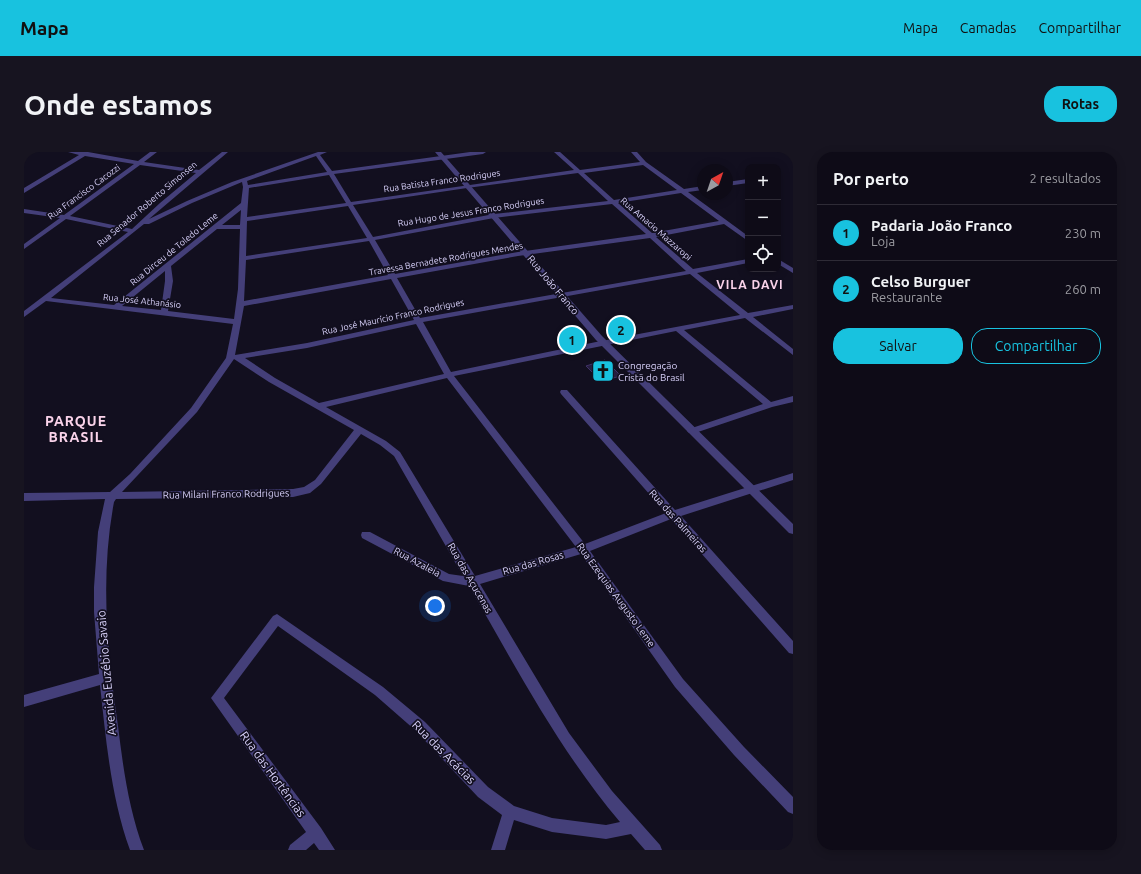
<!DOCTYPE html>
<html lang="pt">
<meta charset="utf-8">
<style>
:root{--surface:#0e0b17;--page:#171420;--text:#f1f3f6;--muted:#9b9ba1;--line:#2e2b36;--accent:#18c2df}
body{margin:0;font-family:Ubuntu,sans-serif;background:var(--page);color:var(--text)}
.controls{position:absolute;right:12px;top:12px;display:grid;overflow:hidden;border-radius:8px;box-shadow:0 2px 10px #0003}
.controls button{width:36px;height:36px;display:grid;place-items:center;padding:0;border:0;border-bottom:1px solid var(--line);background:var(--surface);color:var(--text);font:20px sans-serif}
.compass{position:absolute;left:673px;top:12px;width:36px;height:36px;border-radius:50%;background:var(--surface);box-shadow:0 2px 10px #0003;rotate:40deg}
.you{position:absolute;left:411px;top:454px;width:14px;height:14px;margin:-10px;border:3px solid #fff;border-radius:50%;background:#1a73e8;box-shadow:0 0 0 6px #1a73e833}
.badge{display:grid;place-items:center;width:26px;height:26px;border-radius:50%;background:var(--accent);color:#111;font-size:13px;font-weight:700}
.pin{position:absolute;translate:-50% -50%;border:2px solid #fff;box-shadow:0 1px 4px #0006}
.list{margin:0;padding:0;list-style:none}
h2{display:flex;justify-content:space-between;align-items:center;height:52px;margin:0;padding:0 16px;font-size:17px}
h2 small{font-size:13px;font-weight:400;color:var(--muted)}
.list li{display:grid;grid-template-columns:26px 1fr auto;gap:12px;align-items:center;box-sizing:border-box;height:56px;padding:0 16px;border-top:1px solid var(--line)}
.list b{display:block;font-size:15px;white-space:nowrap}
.list p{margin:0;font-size:13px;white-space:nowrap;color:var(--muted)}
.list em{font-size:13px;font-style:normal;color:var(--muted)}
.actions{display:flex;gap:8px;padding:12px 16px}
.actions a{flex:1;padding:9px 0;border:1px solid var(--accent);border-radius:16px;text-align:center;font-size:14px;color:var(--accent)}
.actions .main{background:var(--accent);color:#111}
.icon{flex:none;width:22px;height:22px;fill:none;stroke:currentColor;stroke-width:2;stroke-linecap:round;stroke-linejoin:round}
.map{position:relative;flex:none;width:769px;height:698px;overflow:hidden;border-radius:16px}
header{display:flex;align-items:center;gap:24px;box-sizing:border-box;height:56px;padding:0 20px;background:var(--accent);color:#111}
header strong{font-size:19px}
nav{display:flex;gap:22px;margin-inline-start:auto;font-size:14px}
.intro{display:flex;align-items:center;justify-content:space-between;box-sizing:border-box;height:96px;padding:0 24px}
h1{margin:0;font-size:28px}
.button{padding:10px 18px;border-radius:16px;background:var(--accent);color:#111;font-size:14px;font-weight:700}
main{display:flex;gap:24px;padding:0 24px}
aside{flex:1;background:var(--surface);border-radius:16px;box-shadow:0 2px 10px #0003}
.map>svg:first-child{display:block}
.building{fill:#251d3e;stroke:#3f3167}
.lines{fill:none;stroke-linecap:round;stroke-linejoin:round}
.minor{fill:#443f79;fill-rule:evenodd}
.tertiary{fill:#443f79;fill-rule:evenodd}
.labels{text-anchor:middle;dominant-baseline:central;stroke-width:3.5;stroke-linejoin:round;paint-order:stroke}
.far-street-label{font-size:9px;fill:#d8d1fa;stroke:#120f1f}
.street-label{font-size:10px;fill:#d8d1fa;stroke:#120f1f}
.poi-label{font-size:10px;fill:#d8d1fa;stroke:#120f1f;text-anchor:start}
.far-district-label{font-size:12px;font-weight:bold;letter-spacing:1px;fill:#fad3ea;stroke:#120f1f}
.near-street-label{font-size:12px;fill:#d8d1fa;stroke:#120f1f}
.district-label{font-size:14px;font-weight:bold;letter-spacing:1px;fill:#fad3ea;stroke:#120f1f}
</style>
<header>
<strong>Mapa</strong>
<nav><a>Mapa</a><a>Camadas</a><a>Compartilhar</a></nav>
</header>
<div class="intro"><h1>Onde estamos</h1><a class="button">Rotas</a></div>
<main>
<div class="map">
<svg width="769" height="698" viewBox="0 0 769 698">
<rect width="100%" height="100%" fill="#120f1f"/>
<path class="building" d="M 581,208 L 597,224 L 577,229 L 562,214 Z"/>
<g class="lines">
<path class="minor" d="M 44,0 L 64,0 L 114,9 L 126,0 L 133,0 L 120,10 L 175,18 L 198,0 L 204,0 L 125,67 L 163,49 L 208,30 L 294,0 L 303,0 L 296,3 L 308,19 L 446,0 L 462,0 L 459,2 L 310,22 L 327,50 L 550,18 L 530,0 L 536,0 L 556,18 L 616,10 L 607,0 L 613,0 L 622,10 L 660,37 L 679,34 L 679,38 L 664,40 L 724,84 L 724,89 L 700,72 L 632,85 L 669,117 L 724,107 L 724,111 L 673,121 L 724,161 L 769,153 L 769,157 L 729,165 L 769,197 L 769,203 L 721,166 L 660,178 L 747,250 L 769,244 L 769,250 L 748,255 L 671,281 L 665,281 L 663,279 L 665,277 L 739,252 L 652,179 L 430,224 L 561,392 L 642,361 L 537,242 L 536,240 L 537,238 L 543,238 L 651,358 L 769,321 L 769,328 L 657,364 L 769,489 L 769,502 L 765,501 L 647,367 L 566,399 L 659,527 L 720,595 L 769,645 L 769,662 L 764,660 L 710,603 L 651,535 L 557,402 L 456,432 L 545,581 L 588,639 L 636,693 L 638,698 L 621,698 L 607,682 L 582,687 L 528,680 L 490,668 L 481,698 L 467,698 L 478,663 L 454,645 L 391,578 L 351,543 L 254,474 L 200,546 L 297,676 L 311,698 L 295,698 L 290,691 L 282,698 L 264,698 L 266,693 L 282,680 L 187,546 L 249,464 L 253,462 L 359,535 L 401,570 L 464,635 L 490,654 L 528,666 L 582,673 L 596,670 C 535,598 492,515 445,434 L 419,429 L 338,386 L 337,383 L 338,380 L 346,380 L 425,422 L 439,424 L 370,304 L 356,293 L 337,282 L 297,332 L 286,341 L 269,345 L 92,347 L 90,350 C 76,424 83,499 94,574 C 99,615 105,659 120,698 L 106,698 C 87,646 82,588 76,533 L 0,555 L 0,543 L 75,522 L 70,460 L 70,435 L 74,380 L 81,347 L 0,349 L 0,341 L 86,340 L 106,322 L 167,256 L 202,206 L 209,172 L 22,149 L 0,165 L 0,159 L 104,80 L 42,67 L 0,97 L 0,92 L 36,66 L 0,61 L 0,57 L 40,63 L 110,12 L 61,4 L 0,41 L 0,36 L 55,3 ZM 292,4 L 303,20 L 224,33 L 223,29 ZM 116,13 L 172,21 L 136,51 L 108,77 L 46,64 ZM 619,13 L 653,38 L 590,48 L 560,21 ZM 554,21 L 584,49 L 470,62 L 349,85 L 329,53 L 443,36 ZM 305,23 L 322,51 L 223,65 L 225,36 ZM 218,30 L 219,35 L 217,51 L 90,153 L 27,146 L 120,72 L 125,72 L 168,51 ZM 657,41 L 695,69 L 628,81 L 594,51 ZM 588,52 L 622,82 L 494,100 L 371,122 L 351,88 L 470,66 ZM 324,54 L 343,86 L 222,104 L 223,69 ZM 217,58 L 216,73 L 198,73 ZM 193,77 L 216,77 L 214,137 L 210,167 L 144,159 L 149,129 L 147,114 ZM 626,86 L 662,119 L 396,166 L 373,126 L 494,104 ZM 345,89 L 364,123 L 220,149 L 222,108 ZM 141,119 L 141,129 L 137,158 L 98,154 ZM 666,122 L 716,163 L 572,190 L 427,220 L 399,170 ZM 367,127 L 390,168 L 283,191 L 211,203 L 220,154 ZM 392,172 L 420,222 L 295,251 L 251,226 L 221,206 L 283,196 ZM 210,207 L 245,230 L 330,278 L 291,328 L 280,335 L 269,337 L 98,340 L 173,260 ZM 423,226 L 552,395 L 451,424 L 376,300 L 362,289 L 302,255 Z
M 724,27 L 724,31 L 703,34 L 703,30 Z
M 754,107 L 769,116 L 769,121 L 754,112 Z"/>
<path class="tertiary" d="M 411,0 L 417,0 L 578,184 L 769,372 L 769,382 L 765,381 L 572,188 Z"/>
</g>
<defs>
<g id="church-square" transform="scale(1.15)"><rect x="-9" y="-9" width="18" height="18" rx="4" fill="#18c2df" stroke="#120f1f"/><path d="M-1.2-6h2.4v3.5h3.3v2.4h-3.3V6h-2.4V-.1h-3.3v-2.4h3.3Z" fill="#111"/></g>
</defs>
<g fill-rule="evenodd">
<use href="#church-square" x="579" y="219"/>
</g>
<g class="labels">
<g class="far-street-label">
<text transform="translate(418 29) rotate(-8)">Rua Batista Franco Rodrigues</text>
<text transform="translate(60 40) rotate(-36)">Rua Francisco Cacozzi</text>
<text transform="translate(123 52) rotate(-40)">Rua Senador Roberto Simonsen</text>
<text transform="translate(447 60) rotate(-9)">Rua Hugo de Jesus Franco Rodrigues</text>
<text transform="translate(632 77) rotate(41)">Rua Amacio Mazzaropi</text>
<text transform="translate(150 97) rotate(-39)">Rua Dirceu de Toledo Leme</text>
<text transform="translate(422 107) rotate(-10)">Travessa Bernadete Rodrigues Mendes</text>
<text transform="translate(118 149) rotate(6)">Rua José Athanásio</text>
<text transform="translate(369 165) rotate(-12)">Rua José Maurício Franco Rodrigues</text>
</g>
<g class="street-label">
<text transform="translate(529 133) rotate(50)">Rua João Franco</text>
<text transform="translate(202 342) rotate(-1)">Rua Milani Franco Rodrigues</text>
<text transform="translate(654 369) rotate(48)">Rua das Palmeiras</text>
<text transform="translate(393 410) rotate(28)">Rua Azaleia</text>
<text transform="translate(509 411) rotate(-16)">Rua das Rosas</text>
<text transform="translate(446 426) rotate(60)">Rua das Açucenas</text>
<text transform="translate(592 443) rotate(54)">Rua Ezequias Augusto Leme</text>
</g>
<g class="poi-label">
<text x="594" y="213">Congregação<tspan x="594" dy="12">Cristã do Brasil</tspan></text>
</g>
<g class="far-district-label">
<text x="726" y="132">VILA DAVI</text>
</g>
<g class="near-street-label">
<text transform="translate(82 521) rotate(-95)">Avenida Euzébio Savaio</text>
<text transform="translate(420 600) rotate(45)">Rua das Acácias</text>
<text transform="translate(249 622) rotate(54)">Rua das Hortências</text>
</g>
<g class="district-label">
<text x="52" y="269">PARQUE<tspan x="52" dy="16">BRASIL</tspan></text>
</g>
</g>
</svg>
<div class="controls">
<button>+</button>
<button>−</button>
<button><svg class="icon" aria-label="locate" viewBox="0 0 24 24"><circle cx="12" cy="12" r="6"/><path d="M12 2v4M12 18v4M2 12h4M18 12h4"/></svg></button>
</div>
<svg class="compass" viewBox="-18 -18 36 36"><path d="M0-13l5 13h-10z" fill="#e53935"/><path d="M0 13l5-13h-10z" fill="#9b9ba1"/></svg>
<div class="you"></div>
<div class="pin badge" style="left:548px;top:188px">1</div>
<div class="pin badge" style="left:597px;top:178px">2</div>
</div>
<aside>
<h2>Por perto<small>2 resultados</small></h2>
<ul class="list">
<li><span class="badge">1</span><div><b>Padaria João Franco</b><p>Loja</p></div><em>230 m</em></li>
<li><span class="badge">2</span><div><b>Celso Burguer</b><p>Restaurante</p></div><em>260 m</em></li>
</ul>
<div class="actions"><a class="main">Salvar</a><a>Compartilhar</a></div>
</aside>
</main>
